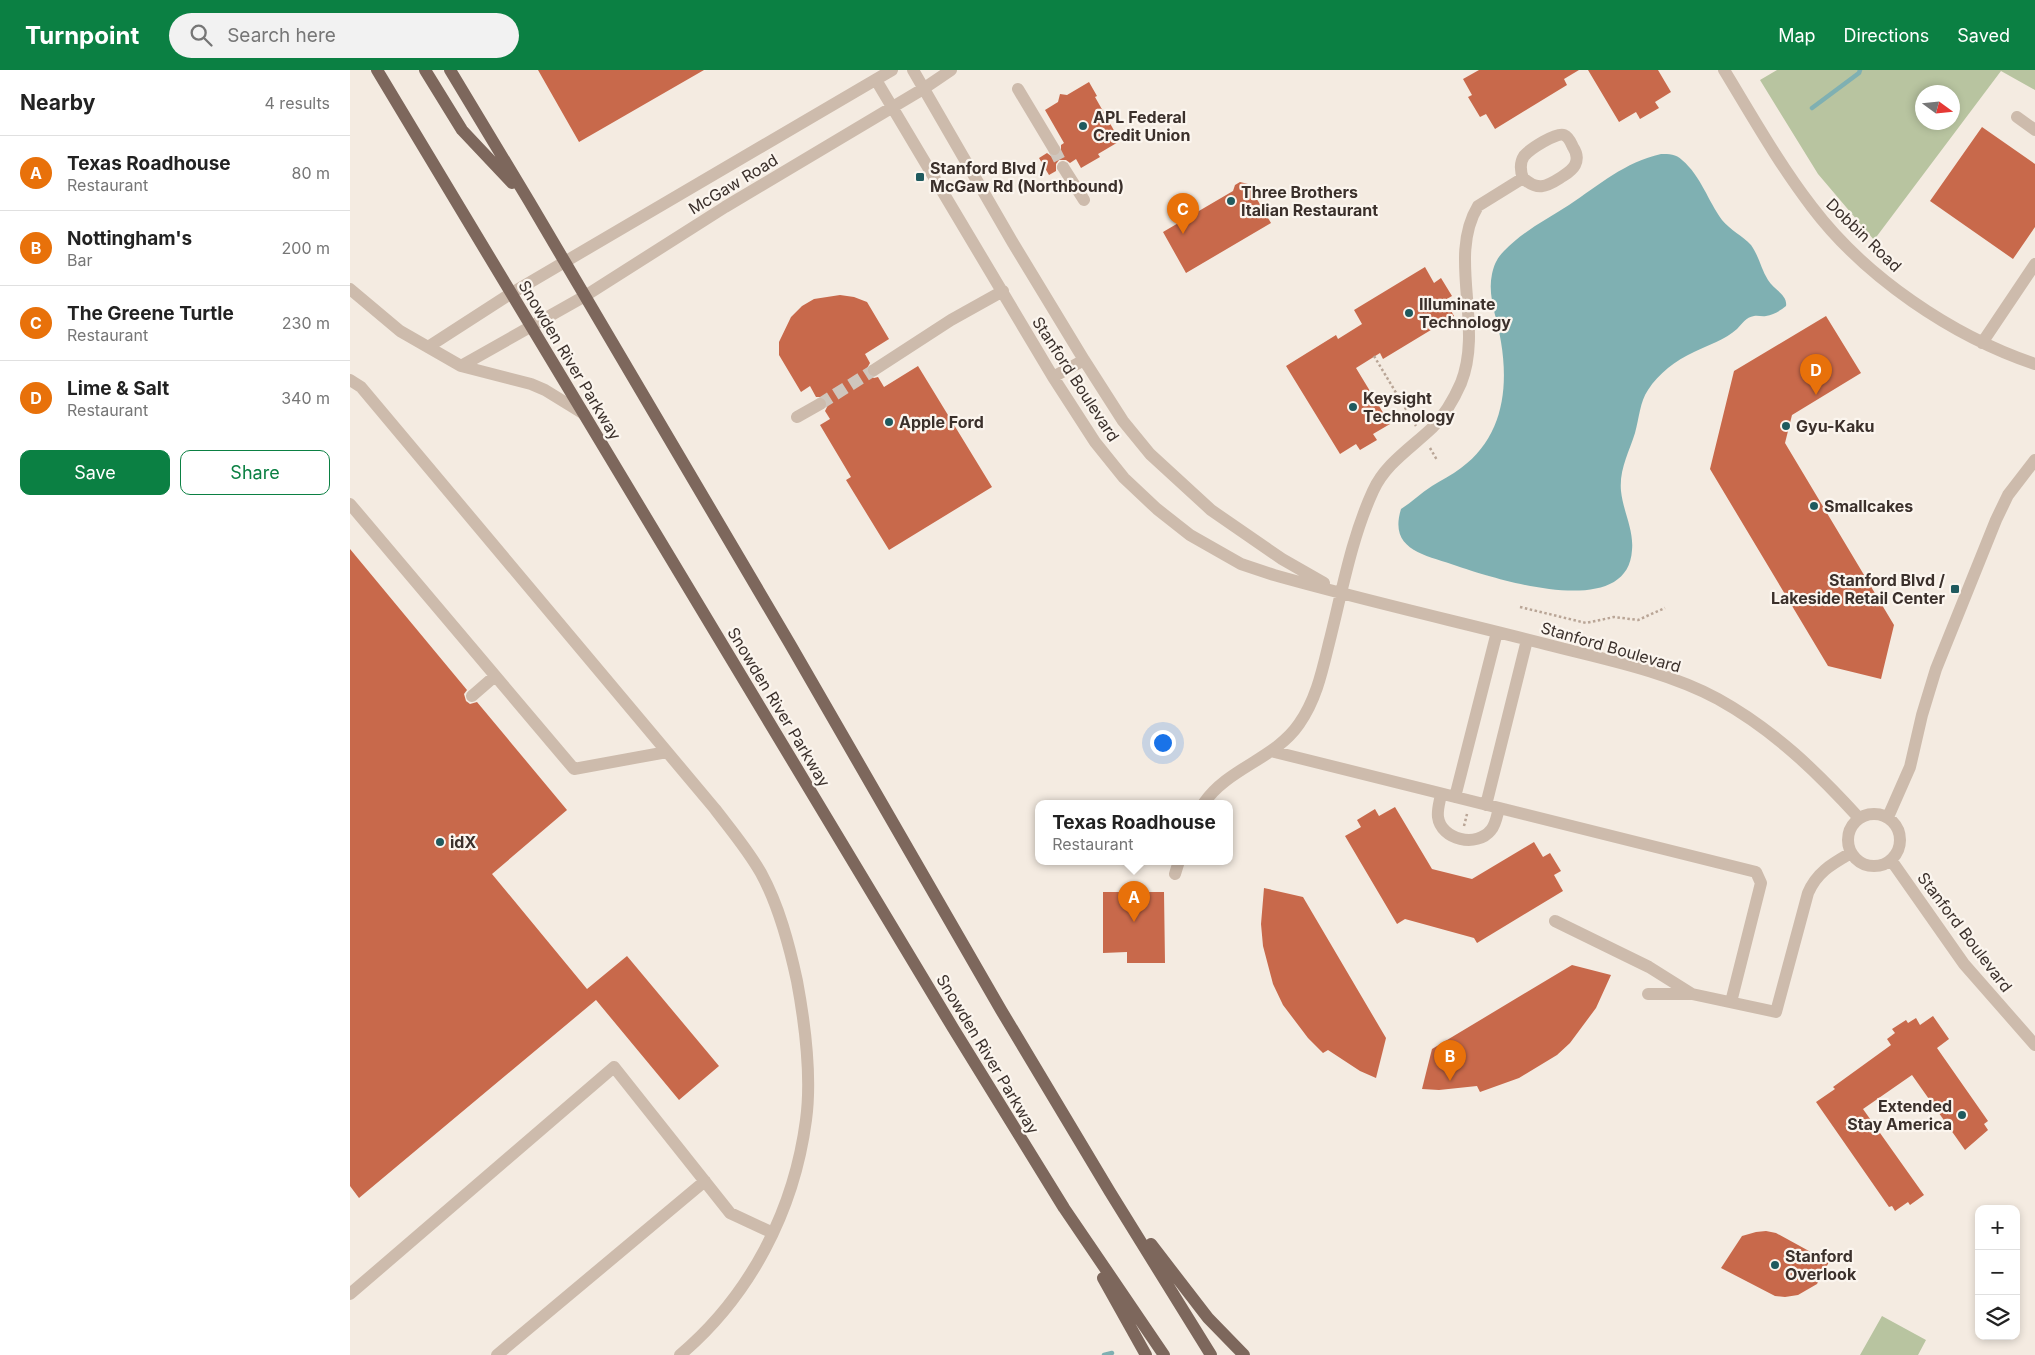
<!DOCTYPE html>
<meta charset="utf-8">
<style>
:root{--surface:#fff;--page:#f2f2f2;--text:#222;--muted:#767676;--line:#e0e0e0;--accent:#0b8043}
body{margin:0;font-family:Inter,sans-serif;background:var(--page);color:var(--text)}
.controls{position:absolute;right:15px;bottom:15px;display:grid;overflow:hidden;border-radius:10px;box-shadow:0 2px 8px #0003}
.controls button{width:45px;height:45px;display:grid;place-items:center;padding:0;border:0;border-bottom:1px solid var(--line);background:var(--surface);color:var(--text);font:25px sans-serif}
.compass{position:absolute;left:1565px;top:15px;width:45px;height:45px;border-radius:50%;background:var(--surface);box-shadow:0 2px 8px #0003;rotate:105deg}
.you{position:absolute;left:812px;top:672px;width:18px;height:18px;margin:-12px;border:4px solid #fff;border-radius:50%;background:#1a73e8;box-shadow:0 0 0 8px #1a73e833}
.badge{display:grid;place-items:center;width:32px;height:32px;border-radius:50%;background:var(--accent);color:#fff;font-size:16px;font-weight:700}
.pin{position:absolute;translate:-50% -41px;filter:drop-shadow(0 1px 2px #0008)}
.pin::after{content:'';position:absolute;top:26px;width:18px;height:15px;background:inherit;clip-path:polygon(0 0,100% 0,50% 100%)}
.popup{position:absolute;left:685px;top:730px;width:198px;height:65px;box-sizing:border-box;display:grid;place-content:center;border-radius:10px;background:var(--surface);filter:drop-shadow(0 1px 4px #0005);font-size:16px;white-space:nowrap;color:var(--muted)}
.popup b{font-size:19px;color:var(--text)}
.popup::after{content:'';position:absolute;left:50%;top:100%;margin-left:-10px;border:10px solid transparent;border-top-color:var(--surface)}
.list{margin:0;padding:0;list-style:none}
h2{display:flex;justify-content:space-between;align-items:center;height:65px;margin:0;padding:0 20px;font-size:21px}
h2 small{font-size:16px;font-weight:400;color:var(--muted)}
.list li{display:grid;grid-template-columns:32px 1fr auto;gap:15px;align-items:center;box-sizing:border-box;height:75px;padding:0 20px;border-top:1px solid var(--line)}
.list b{display:block;font-size:19px;white-space:nowrap}
.list p{margin:0;font-size:16px;white-space:nowrap;color:var(--muted)}
.list em{font-size:16px;font-style:normal;color:var(--muted)}
.actions{display:flex;gap:10px;padding:15px 20px}
.actions a{flex:1;padding:11px 0;border:1px solid var(--accent);border-radius:10px;text-align:center;font-size:18px;color:var(--accent)}
.actions .main{background:var(--accent);color:#fff}
.icon{flex:none;width:28px;height:28px;fill:none;stroke:currentColor;stroke-width:2;stroke-linecap:round;stroke-linejoin:round}
.map{position:relative;flex:none;width:1685px;height:1285px;overflow:hidden}
header{display:flex;align-items:center;gap:30px;box-sizing:border-box;height:70px;padding:0 25px;background:var(--accent);color:#fff}
header strong{font-size:24px}
nav{display:flex;gap:28px;margin-inline-start:auto;font-size:18px}
.search{width:350px;height:45px;background:var(--page);display:flex;align-items:center;gap:12px;box-sizing:border-box;padding:0 18px;border-radius:28px;color:var(--muted);font-size:19px}
main{display:flex}
aside{flex:1;background:var(--surface)}
.map>svg:first-child{display:block}
.green{fill:#b8c4a0;fill-rule:evenodd}
.water{fill:#7fb0b2}
.lines{fill:none;stroke-linecap:round;stroke-linejoin:round}
.stream{stroke:#7fb0b2;stroke-width:4.5}
.building{fill:#c8694b}
.minor-tunnel{stroke:#cfc6bd;stroke-width:12;stroke-dasharray:12 6;stroke-linecap:butt}
.path{stroke:#b9a596;stroke-width:2.5;stroke-dasharray:2.5 2.5;stroke-linecap:butt}
.minor{stroke:#cdbbac;stroke-width:12}
.major{stroke:#7d675c;stroke-width:12}
.poi-dot{fill:#1f5a5e;stroke:#fbf5ee;stroke-width:2}
.labels{text-anchor:middle;dominant-baseline:central;stroke-width:4.5;stroke-linejoin:round;paint-order:stroke}
.poi-label{font-size:16px;font-weight:bold;fill:#3b302b;stroke:#fbf5ee;text-anchor:start}
.street-label{font-size:16px;fill:#3b302b;stroke:#fbf5ee}
</style>
<header>
<strong>Turnpoint</strong>
<div class="search"><svg class="icon" aria-label="search" viewBox="0 0 24 24"><circle cx="10" cy="10" r="6"/><path d="M15 15l6 6"/></svg>Search here</div>
<nav><a>Map</a><a>Directions</a><a>Saved</a></nav>
</header>
<main>
<aside>
<h2>Nearby<small>4 results</small></h2>
<ul class="list">
<li><span class="badge" style="background:#e8710a">A</span><div><b>Texas Roadhouse</b><p>Restaurant</p></div><em>80 m</em></li>
<li><span class="badge" style="background:#e8710a">B</span><div><b>Nottingham's</b><p>Bar</p></div><em>200 m</em></li>
<li><span class="badge" style="background:#e8710a">C</span><div><b>The Greene Turtle</b><p>Restaurant</p></div><em>230 m</em></li>
<li><span class="badge" style="background:#e8710a">D</span><div><b>Lime &amp; Salt</b><p>Restaurant</p></div><em>340 m</em></li>
</ul>
<div class="actions"><a class="main">Save</a><a>Share</a></div>
</aside>
<div class="map">
<svg width="1685" height="1285" viewBox="0 0 1685 1285">
<rect width="100%" height="100%" fill="#f4ebe1"/>
<path class="green" d="M 1427,0 L 1685,0 L 1685,20 L 1651,1 L 1524,170 L 1468,104 L 1410,10 ZM 1572,22 L 1602,22 L 1602,52 L 1572,52 Z
M 1532,1246 L 1576,1270 L 1568,1285 L 1510,1285 Z"/>
<path class="water" d="M 1311,84 C 1319,84 1326,84 1332,90 C 1351,106 1358,131 1372,150 C 1380,160 1393,166 1401,175 C 1409,186 1411,199 1418,210 C 1423,219 1438,225 1436,236 C 1430,241 1423,245 1416,246 C 1412,247 1408,245 1404,246 C 1396,247 1392,254 1387,259 C 1375,270 1358,275 1344,282 C 1325,291 1309,303 1298,320 C 1290,331 1289,349 1285,363 C 1279,382 1269,400 1271,421 C 1273,441 1284,460 1282,480 C 1278,552 1146,509 1107,496 C 1076,485 1038,481 1051,439 C 1062,432 1071,423 1082,416 C 1091,410 1102,405 1111,398 C 1152,368 1159,320 1151,272 C 1148,250 1137,227 1142,204 C 1144,195 1147,188 1154,181 C 1172,162 1197,149 1219,135 C 1249,115 1275,92 1311,84 Z"/>
<g class="lines">
<path class="stream" d="M 1462,38 L 1509,3 L 1510,0
M 754,1285 L 762,1283"/>
</g>
<path class="building" d="M 188,0 L 354,0 L 229,72 Z
M 1129,0 L 1229,0 L 1214,9 L 1217,15 L 1145,59 L 1136,44 L 1130,47 L 1118,27 L 1122,25 L 1113,9 Z
M 1238,0 L 1308,0 L 1321,22 L 1305,32 L 1309,38 L 1290,49 L 1286,42 L 1269,52 Z
M 739,12 L 747,26 L 745,27 L 770,71 L 748,84 L 750,87 L 731,98 L 726,89 L 720,93 L 716,90 L 709,90 L 706,94 L 706,101 L 699,105 L 689,88 L 697,83 L 701,86 L 708,86 L 711,82 L 711,75 L 714,73 L 695,40 L 708,32 L 710,24 L 717,25 Z
M 1632,57 L 1685,94 L 1685,157 L 1663,189 L 1580,131 Z
M 890,112 L 898,114 L 921,153 L 836,203 L 813,162 L 883,121 L 885,115 Z
M 1075,197 L 1084,213 L 1091,208 L 1102,226 L 1095,230 L 1104,246 L 1033,289 L 1030,283 L 1006,298 L 1040,354 L 1023,364 L 1027,370 L 1010,380 L 1006,374 L 990,384 L 936,296 L 986,265 L 988,269 L 1012,254 L 1004,240 Z
M 490,225 L 504,227 L 517,232 L 539,269 L 515,284 L 520,293 L 516,300 L 518,305 L 524,308 L 528,307 L 534,317 L 568,296 L 642,417 L 539,480 L 496,410 L 501,407 L 470,355 L 480,349 L 475,341 L 478,335 L 477,330 L 474,327 L 466,327 L 460,316 L 451,322 L 429,285 L 429,272 L 441,247 L 452,236 L 464,229 Z
M 1476,246 L 1511,303 L 1442,345 L 1435,373 L 1544,555 L 1531,609 L 1478,596 L 1360,399 L 1384,301 Z
M 0,479 L 117,620 L 114,624 L 116,631 L 120,634 L 127,632 L 217,740 L 142,804 L 237,919 L 277,886 L 369,996 L 329,1030 L 246,930 L 9,1128 L 0,1116 Z
M 1045,737 L 1082,799 L 1122,809 L 1184,772 L 1193,787 L 1200,783 L 1211,801 L 1204,805 L 1213,821 L 1127,873 L 1124,868 L 1055,849 L 1047,854 L 995,766 L 1011,757 L 1007,750 L 1025,739 L 1029,746 Z
M 914,818 L 953,827 L 1036,968 L 1026,1008 L 1010,1001 L 978,980 L 973,983 L 958,968 L 933,935 L 923,914 L 913,876 L 911,854 Z
M 753,822 L 814,822 L 815,893 L 777,893 L 777,882 L 753,883 Z
M 1222,895 L 1261,905 L 1246,938 L 1220,973 L 1207,985 L 1169,1008 L 1130,1022 L 1127,1016 L 1089,1020 L 1072,1019 L 1082,979 Z
M 1583,946 L 1599,969 L 1587,978 L 1638,1051 L 1634,1054 L 1638,1060 L 1615,1080 L 1562,1005 L 1513,1039 L 1574,1125 L 1560,1135 L 1558,1132 L 1545,1141 L 1542,1136 L 1539,1137 L 1466,1032 L 1485,1019 L 1483,1017 L 1541,975 L 1537,969 L 1545,963 L 1542,959 L 1556,950 L 1558,953 L 1566,948 L 1570,955 Z
M 1416,1161 L 1426,1163 L 1479,1192 L 1467,1214 L 1448,1225 L 1435,1227 L 1425,1226 L 1371,1198 L 1392,1166 L 1406,1162 Z"/>
<g class="lines">
<path class="minor-tunnel" d="M 704,79 L 713,97
M 470,334 L 524,300"/>
<path class="path" d="M 1024,286 L 1066,356
M 1080,378 L 1087,390
M 1170,537 L 1236,553 L 1264,547 L 1288,550 L 1315,538
M 1114,756 L 1117,744"/>
<path class="minor" d="M 563,0 L 663,173 L 734,290 L 773,351 L 800,384 L 861,440 L 932,489 L 974,513
M 1374,0 C 1402,46 1429,94 1462,137 C 1515,207 1602,266 1685,294
M 526,10 L 703,307 L 745,372 L 774,408 L 807,439 L 840,465 L 891,494 L 924,505 C 1016,531 1110,552 1203,576 C 1258,590 1318,602 1368,629 C 1424,660 1467,702 1509,748
M 668,19 L 704,79
M 1667,47 L 1685,60
M 713,97 L 734,130
M 0,219 L 50,261 L 111,296 L 181,314 L 195,320 L 234,344
M 1632,273 L 1685,194
M 78,277 L 160,224 L 542,0
M 111,296 L 235,226 L 375,137 L 573,19 L 601,0
M 524,300 L 601,250 L 653,221
M 703,307 L 734,290
M 0,310 L 11,317 L 365,739 C 381,760 398,780 411,803 C 429,836 439,874 447,911 C 455,954 462,1006 456,1050 C 444,1141 400,1226 330,1285
M 447,347 L 470,334
M 0,434 L 224,699 L 317,682
M 122,626 L 145,606
M 921,681 L 1406,802 L 1411,813 L 1381,932
M 1091,724 C 1090,731 1087,739 1088,747 C 1091,770 1127,778 1141,760 C 1146,754 1147,745 1149,738
M 1105,727 L 1147,562
M 854,733 C 878,698 925,689 949,654 C 966,630 972,602 979,573 C 992,522 1001,469 1023,421 C 1035,394 1061,378 1082,358 C 1094,346 1104,329 1111,313 C 1134,255 1097,187 1128,136 L 1173,108 C 1187,121 1196,117 1210,108 C 1216,104 1222,101 1225,95 C 1228,89 1227,83 1223,77 C 1221,73 1219,67 1214,65 C 1206,62 1180,79 1174,86 C 1170,92 1170,101 1173,108
M 1136,735 L 1177,570
M1498 770a26 26 0 1 1 52 0a26 26 0 1 1-52 0Z
M 1538,747 L 1560,697 L 1572,645 L 1586,599 L 1646,450 L 1658,425 L 1685,390
M 1541,790 L 1614,894 L 1685,975
M 825,804 L 829,791
M 1205,851 L 1299,897 L 1342,924
M 1298,924 L 1342,924 L 1426,942 L 1458,823 C 1467,802 1482,794 1501,783
M 0,1224 L 264,997 L 380,1143 L 423,1163
M 147,1285 L 355,1111"/>
<path class="major" d="M 27,0 L 603,958 L 714,1138 L 814,1285
M 75,0 L 112,60 L 162,113
M 100,0 L 179,131 L 440,574 L 651,940 L 760,1122 L 861,1285
M 801,1174 L 858,1248 L 894,1285
M 753,1208 L 796,1285"/>
</g>
<g class="poi-dot">
<circle cx="733" cy="56" r="5"/>
<rect x="565" y="102" width="10" height="10" rx="2.5"/>
<circle cx="881" cy="131" r="5"/>
<circle cx="1059" cy="243" r="5"/>
<circle cx="1003" cy="337" r="5"/>
<circle cx="539" cy="352" r="5"/>
<circle cx="1436" cy="356" r="5"/>
<circle cx="1464" cy="436" r="5"/>
<rect x="1600" y="514" width="10" height="10" rx="2.5"/>
<circle cx="90" cy="772" r="5"/>
<circle cx="1612" cy="1045" r="5"/>
<circle cx="1425" cy="1195" r="5"/>
</g>
<g class="labels">
<g class="poi-label">
<text x="743" y="47">APL Federal<tspan x="743" dy="18">Credit Union</tspan></text>
<text x="580" y="98">Stanford Blvd /<tspan x="580" dy="18">McGaw Rd (Northbound)</tspan></text>
<text x="891" y="122">Three Brothers<tspan x="891" dy="18">Italian Restaurant</tspan></text>
<text x="1069" y="234">Illuminate<tspan x="1069" dy="18">Technology</tspan></text>
<text x="1013" y="328">Keysight<tspan x="1013" dy="18">Technology</tspan></text>
<text x="549" y="352">Apple Ford</text>
<text x="1446" y="356">Gyu-Kaku</text>
<text x="1474" y="436">Smallcakes</text>
<text x="1595" y="510" text-anchor="end">Stanford Blvd /<tspan x="1595" dy="18">Lakeside Retail Center</tspan></text>
<text x="100" y="772">idX</text>
<text x="1602" y="1036" text-anchor="end">Extended<tspan x="1602" dy="18">Stay America</tspan></text>
<text x="1435" y="1186">Stanford<tspan x="1435" dy="18">Overlook</tspan></text>
</g>
<g class="street-label">
<text transform="translate(383 114) rotate(-31)">McGaw Road</text>
<text transform="translate(1514 165) rotate(44)">Dobbin Road</text>
<text transform="translate(220 290) rotate(59)">Snowden River Parkway</text>
<text transform="translate(726 309) rotate(57)">Stanford Boulevard</text>
<text transform="translate(1261 577) rotate(16)">Stanford Boulevard</text>
<text transform="translate(429 637) rotate(59)">Snowden River Parkway</text>
<text transform="translate(1615 862) rotate(53)">Stanford Boulevard</text>
<text transform="translate(638 984) rotate(59)">Snowden River Parkway</text>
</g>
</g>
</svg>
<div class="controls">
<button>+</button>
<button>−</button>
<button><svg class="icon" aria-label="layers" viewBox="0 0 24 24"><path d="M12 4l9 5-9 5-9-5zM3 14l9 5 9-5"/></svg></button>
</div>
<svg class="compass" viewBox="-18 -18 36 36"><path d="M0-13l5 13h-10z" fill="#e53935"/><path d="M0 13l5-13h-10z" fill="#767676"/></svg>
<div class="you"></div>
<div class="pin badge" style="left:784px;top:852px;background:#e8710a">A</div>
<div class="popup"><b>Texas Roadhouse</b>Restaurant</div>
<div class="pin badge" style="left:1100px;top:1011px;background:#e8710a">B</div>
<div class="pin badge" style="left:833px;top:164px;background:#e8710a">C</div>
<div class="pin badge" style="left:1466px;top:325px;background:#e8710a">D</div>
</div>
</main>
